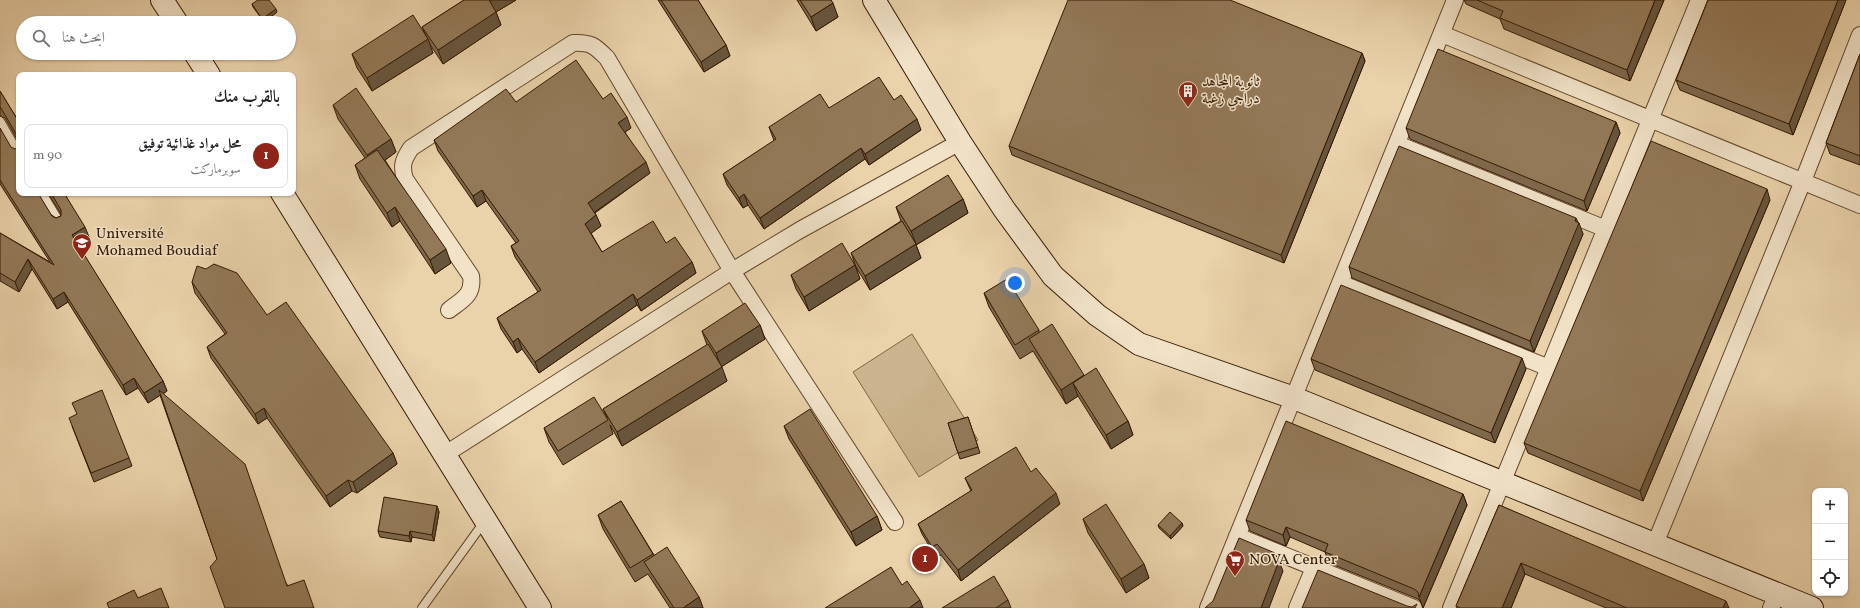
<!DOCTYPE html>
<html lang="ar">
<meta charset="utf-8">
<style>
:root{--surface:#fff;--page:#f6f6f6;--text:#202124;--muted:#757577;--line:#e0e0e0;--accent:#8f2418}
body{margin:0;font-family:Vollkorn,Amiri,serif;background:var(--page);color:var(--text);direction:rtl}
.controls{position:absolute;right:12px;bottom:12px;display:grid;overflow:hidden;border-radius:8px;box-shadow:0 1px 3px #0004}
.controls button{width:36px;height:36px;display:grid;place-items:center;padding:0;border:0;border-bottom:1px solid var(--line);background:var(--surface);color:var(--text);font:20px sans-serif}
.you{position:absolute;left:1015px;top:283px;width:14px;height:14px;margin:-10px;border:3px solid #fff;border-radius:50%;background:#1a73e8;box-shadow:0 0 0 6px #1a73e833}
.badge{display:grid;place-items:center;width:26px;height:26px;border-radius:50%;background:var(--accent);color:#fff;font-size:13px;font-weight:700}
.pin{position:absolute;translate:-50% -50%;border:2px solid #fff;box-shadow:0 1px 4px #0006}
.list{margin:0;padding:0;list-style:none}
h2{display:flex;justify-content:space-between;align-items:center;height:52px;margin:0;padding:0 16px;font-size:17px}
h2 small{font-size:13px;font-weight:400;color:var(--muted)}
.list li{display:grid;grid-template-columns:26px 1fr auto;gap:12px;align-items:center;box-sizing:border-box;height:64px;margin:0 8px 8px;padding:0 8px;border:1px solid var(--line);border-radius:8px}
.list b{display:block;font-size:15px;white-space:nowrap}
.list p{margin:0;font-size:13px;white-space:nowrap;color:var(--muted)}
.list em{font-size:13px;font-style:normal;color:var(--muted)}
.icon{flex:none;width:22px;height:22px;fill:none;stroke:currentColor;stroke-width:2;stroke-linecap:round;stroke-linejoin:round}
.map{position:relative;flex:none;width:1860px;height:608px;overflow:hidden;direction:ltr}
.search{position:absolute;background:var(--surface);box-shadow:0 1px 3px #0004;left:16px;top:16px;width:280px;height:44px;display:flex;align-items:center;gap:10px;box-sizing:border-box;padding:0 14px;border-radius:22px;color:var(--muted);font-size:15px}
.panel{position:absolute;background:var(--surface);box-shadow:0 1px 3px #0004;left:16px;top:72px;width:280px;height:124px;border-radius:8px;direction:rtl}
.map>svg:first-child{display:block}
.pitch{fill:#cbb38d;stroke:#806646}
.lines{fill:none;stroke-linecap:round;stroke-linejoin:round}
.lane-casing{stroke:#62472a;stroke-width:10}
.street-casing{stroke:#62472a;stroke-width:18}
.secondary-casing{stroke:#341900;stroke-width:24}
.lane{stroke:#f1e2c8;stroke-width:8}
.street{stroke:#f1e2c8;stroke-width:16}
.secondary{stroke:#f1e2c8;stroke-width:22}
.wall{fill:#7e684c;stroke:#341900}
.shaded-wall{fill:#67553e;stroke:#341900}
.building{fill:#937958;stroke:#341900}
.labels{text-anchor:middle;dominant-baseline:central;stroke-width:3;stroke-linejoin:round;paint-order:stroke}
.poi-label{font-size:15px;fill:#341900;stroke:#f1e2c8;text-anchor:start}
</style>
<div class="map">
<svg width="1860" height="608" viewBox="0 0 1860 608">
<rect width="100%" height="100%" fill="#ead2aa"/>
<filter id="stains"><feTurbulence type="fractalNoise" baseFrequency=".005" numOctaves="4"/><feColorMatrix values="0 0 0 0 .2 0 0 0 0 .09 0 0 0 0 .02 0 0 0 .5 -.17"/></filter>
<radialGradient id="worn" r=".72"><stop offset=".6" stop-color="#630" stop-opacity="0"/><stop offset="1" stop-color="#630" stop-opacity=".3"/></radialGradient>
<path class="pitch" d="M 912,334 L 978,440 L 919,477 L 853,372 Z"/>
<g class="lines">
<g class="lane-casing">
<path id="lane" d="M 0,121 L 19,154
M 42,193 L 60,223
M 422,608 L 484,522"/>
</g>
<g class="street-casing">
<path id="street" d="M 1442,34 L 1860,205
M 1397,144 L 1606,229
M 1340,283 L 1549,368
M 449,310 C 462,300 474,295 471,276 L 405,179 C 401,166 403,160 411,148 L 573,43 C 591,42 595,46 607,58 L 732,271 L 895,522
M 444,455 L 732,271 L 800,230 L 960,142
M 1237,536 L 1414,608
M 1655,544 L 1803,181 L 1860,35
M 1208,608 L 1455,0
M 1297,608 L 1314,568
M 1451,608 L 1699,0
M 1771,608 L 1777,594"/>
</g>
<g class="secondary-casing">
<path id="secondary" d="M 162,0 L 177,23
M 874,0 L 960,142 L 1004,209 L 1053,276 L 1097,315 L 1139,344 L 1294,398 L 1812,608
M 195,53 L 209,75
M 282,193 L 540,608"/>
</g>
<use href="#lane" class="lane"/>
<use href="#street" class="street"/>
<use href="#secondary" class="secondary"/>
</g>
<path class="wall" d="M 464,0 L 516,0 L 496,12 L 501,25 L 443,64 L 429,43 L 433,53 L 372,91 L 357,68 L 352,54 L 426,36 L 422,27 Z
M 658,0 L 698,0 L 726,45 L 730,56 L 704,72 Z
M 797,0 L 831,0 L 838,17 L 816,31 Z
M 1464,0 L 1664,0 L 1630,81 L 1504,29 L 1500,19 L 1466,4 Z
M 1708,0 L 1846,0 L 1793,135 L 1680,90 L 1676,80 Z
M 252,4 L 277,12 L 264,22 L 253,7 Z
M 1362,53 L 1365,61 L 1284,263 L 1012,155 L 1009,146 Z
M 1860,54 L 1860,165 L 1830,154 L 1826,143 Z
M 0,91 L 19,122 L 19,143 L 5,118 L 0,116 Z
M 603,99 L 631,128 L 625,132 L 650,173 L 595,213 L 596,215 L 601,226 L 591,233 L 602,252 L 666,243 L 692,262 L 696,273 L 641,311 L 637,305 L 539,373 L 522,349 L 517,353 L 501,329 L 497,318 L 538,292 L 515,257 L 511,246 L 516,243 L 486,201 L 477,207 L 438,151 L 434,140 L 516,102 Z
M 894,100 L 921,130 L 869,165 L 865,159 L 764,229 L 748,205 L 743,208 L 727,185 L 723,174 L 774,141 L 773,138 L 769,127 L 829,108 Z
M 333,105 L 391,139 L 396,152 L 385,160 L 451,263 L 435,274 L 400,221 L 392,227 L 360,179 L 355,165 L 365,158 L 338,119 Z
M 1616,122 L 1620,133 L 1587,211 L 1410,139 L 1406,128 Z
M 0,128 L 19,193 L 56,218 L 61,216 L 61,214 L 48,193 L 64,193 L 89,237 L 77,244 L 163,381 L 167,391 L 163,394 L 288,586 L 314,608 L 217,559 L 160,395 L 148,403 L 138,388 L 126,395 L 68,302 L 57,309 L 32,269 L 19,292 L 0,281 L 0,233 L 50,262 L 0,184 Z
M 963,199 L 968,213 L 916,245 L 921,258 L 870,290 L 856,267 L 851,253 L 901,221 L 896,207 Z
M 1770,200 L 1643,501 L 1528,453 L 1524,443 Z
M 1578,223 L 1583,234 L 1534,352 L 1352,278 L 1349,267 Z
M 855,265 L 860,279 L 809,311 L 796,289 L 791,275 Z
M 192,282 L 267,315 L 393,453 L 397,464 L 357,493 L 352,491 L 330,507 L 267,418 L 258,424 L 211,358 L 207,347 L 225,334 L 195,293 Z
M 984,293 L 1039,330 L 1039,332 L 1084,376 L 1128,421 L 1133,435 L 1111,449 L 1078,396 L 1066,404 L 1033,351 L 1020,359 L 989,307 Z
M 760,325 L 765,339 L 721,367 L 727,381 L 622,446 L 610,425 L 613,434 L 563,465 L 549,442 L 544,428 L 607,418 L 603,409 L 707,345 L 702,331 Z
M 1311,359 L 1526,369 L 1495,443 L 1315,370 Z
M 968,417 L 980,453 L 960,459 L 948,423 Z
M 72,426 L 129,458 L 132,466 L 94,482 Z
M 784,426 L 877,516 L 882,530 L 856,546 L 789,439 Z
M 1031,472 L 1060,504 L 961,581 L 941,555 L 936,557 L 922,534 L 918,524 L 971,491 L 965,478 Z
M 1463,494 L 1467,505 L 1423,608 L 1421,602 L 1418,599 L 1329,563 L 1325,552 L 1290,537 L 1286,546 L 1250,531 L 1246,520 Z
M 621,501 L 654,555 L 699,597 L 703,608 L 670,608 L 648,574 L 635,582 L 603,529 L 598,515 Z
M 1499,505 L 1729,608 L 1606,608 L 1525,574 L 1511,608 L 1457,608 L 1456,606 Z
M 437,506 L 439,512 L 434,541 L 412,537 L 411,542 L 380,537 L 378,531 Z
M 1083,519 L 1144,564 L 1149,578 L 1126,593 L 1088,533 Z
M 1182,523 L 1183,526 L 1171,539 L 1159,528 L 1158,525 Z
M 1008,600 L 1011,608 L 942,608 Z"/>
<path class="shaded-wall" d="M 490,0 L 516,0 L 496,12 L 501,25 L 443,64 L 438,50 L 494,13 Z
M 1655,0 L 1664,0 L 1630,81 L 1627,70 Z
M 1838,0 L 1846,0 L 1793,135 L 1789,124 Z
M 833,3 L 838,17 L 816,31 L 811,17 Z
M 276,9 L 277,12 L 264,22 L 262,19 Z
M 428,39 L 433,53 L 372,91 L 367,78 Z
M 726,45 L 730,56 L 704,72 L 701,62 Z
M 1362,53 L 1365,61 L 1284,263 L 1281,255 Z
M 627,117 L 631,128 L 622,134 L 618,123 Z
M 917,119 L 921,130 L 869,165 L 865,154 Z
M 1616,122 L 1620,133 L 1587,211 L 1584,201 Z
M 391,139 L 396,152 L 373,169 L 367,155 Z
M 861,148 L 865,159 L 764,229 L 760,218 Z
M 646,162 L 650,173 L 592,214 L 588,203 Z
M 1767,189 L 1770,200 L 1643,501 L 1640,491 Z
M 482,190 L 486,201 L 477,207 L 473,196 Z
M 744,194 L 748,205 L 743,208 L 739,198 Z
M 963,199 L 968,213 L 916,245 L 921,258 L 870,290 L 865,276 L 916,244 L 911,231 Z
M 395,207 L 400,221 L 392,227 L 387,213 Z
M 596,215 L 601,226 L 589,235 L 585,224 Z
M 1576,218 L 1579,224 L 1579,223 L 1583,234 L 1534,352 L 1530,341 Z
M 85,227 L 89,237 L 76,246 L 72,235 Z
M 446,249 L 451,263 L 435,274 L 430,260 Z
M 28,259 L 32,269 L 19,292 L 15,282 Z
M 692,262 L 696,273 L 641,311 L 637,300 Z
M 855,265 L 860,279 L 809,311 L 804,297 Z
M 64,292 L 68,302 L 57,309 L 53,299 Z
M 633,294 L 637,305 L 539,373 L 535,362 Z
M 760,325 L 765,339 L 721,367 L 716,353 Z
M 518,338 L 522,349 L 517,353 L 513,342 Z
M 1522,358 L 1526,369 L 1495,443 L 1491,433 Z
M 722,367 L 727,381 L 622,446 L 617,432 Z
M 1084,375 L 1089,389 L 1073,383 L 1078,396 L 1066,404 L 1061,390 Z
M 134,378 L 138,388 L 126,395 L 123,385 Z
M 163,381 L 167,391 L 148,403 L 144,393 Z
M 264,408 L 267,418 L 258,424 L 255,414 Z
M 1128,421 L 1133,435 L 1111,449 L 1106,435 Z
M 393,453 L 397,464 L 357,493 L 353,482 Z
M 348,480 L 352,491 L 330,507 L 326,496 Z
M 1056,493 L 1060,504 L 961,581 L 958,570 Z
M 1463,494 L 1467,505 L 1423,608 L 1419,597 Z
M 437,506 L 439,512 L 434,541 L 432,535 Z
M 877,516 L 882,530 L 856,546 L 851,532 Z
M 1182,523 L 1183,526 L 1171,539 L 1170,536 Z
M 1286,527 L 1290,537 L 1286,546 L 1283,535 Z
M 410,531 L 412,537 L 411,542 L 409,536 Z
M 1275,553 L 1279,562 L 1279,561 L 1283,571 L 1269,608 L 1261,608 L 1273,558 Z
M 1521,563 L 1525,574 L 1511,608 L 1502,608 Z
M 1144,564 L 1149,578 L 1126,593 L 1121,579 Z
M 699,597 L 703,608 L 683,608 Z
M 920,600 L 923,608 L 909,608 Z
M 1726,601 L 1729,608 L 1723,608 Z"/>
<path class="building" d="M 258,0 L 269,0 L 276,9 L 262,19 L 252,4 Z
M 464,0 L 489,0 L 496,12 L 438,50 L 422,27 Z
M 661,0 L 698,0 L 726,45 L 701,62 Z
M 800,0 L 831,0 L 833,3 L 811,17 Z
M 1068,0 L 1230,0 L 1362,53 L 1281,255 L 1009,146 Z
M 1477,0 L 1655,0 L 1627,70 L 1500,18 L 1503,11 Z
M 1708,0 L 1838,0 L 1789,124 L 1676,80 Z
M 413,15 L 428,39 L 367,78 L 352,54 Z
M 1438,49 L 1616,122 L 1584,201 L 1406,128 Z
M 1860,54 L 1860,156 L 1826,143 Z
M 576,60 L 603,99 L 611,93 L 627,117 L 618,123 L 646,162 L 588,203 L 596,215 L 585,224 L 602,252 L 653,221 L 666,243 L 675,237 L 692,262 L 637,300 L 633,294 L 535,362 L 518,338 L 513,342 L 497,318 L 541,290 L 511,246 L 519,241 L 482,190 L 473,196 L 434,140 L 506,89 L 516,102 Z
M 879,77 L 894,100 L 901,95 L 917,119 L 865,154 L 861,148 L 760,218 L 744,194 L 739,198 L 723,174 L 776,139 L 769,127 L 820,94 L 829,108 Z
M 356,88 L 391,139 L 367,155 L 333,105 Z
M 0,91 L 19,122 L 19,139 L 1,108 L 0,107 Z
M 0,128 L 11,147 L 15,149 L 19,147 L 19,193 L 38,193 L 52,216 L 56,218 L 61,216 L 61,210 L 51,193 L 64,193 L 85,227 L 72,235 L 163,381 L 144,393 L 134,378 L 123,385 L 64,292 L 53,299 L 28,259 L 15,282 L 0,273 L 0,233 L 54,265 L 0,180 Z
M 1651,141 L 1767,189 L 1640,491 L 1524,443 Z
M 1399,146 L 1576,218 L 1575,221 L 1579,223 L 1530,341 L 1349,267 Z
M 377,150 L 446,249 L 430,260 L 395,207 L 387,213 L 355,165 Z
M 948,175 L 963,199 L 911,231 L 896,207 Z
M 902,221 L 916,244 L 865,276 L 851,253 Z
M 842,243 L 855,265 L 804,297 L 791,275 Z
M 214,264 L 237,273 L 267,315 L 286,302 L 393,453 L 353,482 L 348,480 L 326,496 L 264,408 L 255,414 L 207,347 L 227,333 L 192,282 L 197,266 L 206,269 Z
M 1007,279 L 1039,330 L 1015,345 L 984,293 Z
M 1341,285 L 1522,358 L 1491,433 L 1311,359 Z
M 745,303 L 760,325 L 716,353 L 702,331 Z
M 1052,324 L 1084,375 L 1061,390 L 1029,339 Z
M 708,344 L 722,367 L 617,432 L 603,409 Z
M 1096,368 L 1128,421 L 1106,435 L 1073,383 Z
M 102,390 L 129,458 L 91,473 L 69,418 L 77,414 L 72,403 Z
M 159,390 L 245,464 L 287,586 L 304,580 L 314,608 L 225,608 L 210,567 L 217,559 Z
M 594,397 L 608,420 L 558,451 L 544,428 Z
M 810,409 L 877,516 L 851,532 L 784,426 Z
M 968,417 L 978,447 L 958,453 L 948,423 Z
M 1286,421 L 1463,494 L 1419,597 L 1418,592 L 1414,589 L 1325,552 L 1328,544 L 1286,527 L 1283,535 L 1246,520 Z
M 1016,447 L 1031,472 L 1036,468 L 1056,493 L 958,570 L 937,544 L 932,547 L 918,524 L 972,490 L 965,478 Z
M 384,497 L 437,506 L 432,535 L 410,531 L 409,536 L 378,531 Z
M 621,501 L 653,554 L 630,568 L 598,515 Z
M 1106,504 L 1144,564 L 1121,579 L 1083,519 Z
M 1499,505 L 1726,601 L 1723,608 L 1627,608 L 1521,563 L 1502,608 L 1460,608 L 1456,606 Z
M 1170,512 L 1182,523 L 1170,536 L 1158,525 Z
M 1239,538 L 1275,553 L 1273,558 L 1279,561 L 1261,608 L 1205,608 L 1206,607 L 1213,601 Z
M 667,547 L 699,597 L 683,608 L 674,608 L 644,562 Z
M 891,567 L 902,585 L 907,581 L 920,600 L 909,608 L 825,608 Z
M 1318,570 L 1407,606 L 1412,607 L 1417,604 L 1415,608 L 1302,608 Z
M 994,576 L 1008,600 L 996,608 L 942,608 Z
M 161,588 L 169,608 L 109,608 L 107,603 L 134,590 L 138,598 Z"/>
<defs>
<g id="building-pin" transform="scale(1)"><path d="M0 17L-7.5 6A9.5 9.5 0 1 1 7.5 6Z" fill="#8f2418" stroke="#f1e2c8"/><path d="M-4-6H4V6H1V3H-1V6H-4ZM-2.5-4.3h1.7v1.8h-1.7ZM.8-4.3h1.7v1.8H.8ZM-2.5-1h1.7V.8h-1.7ZM.8-1h1.7V.8H.8Z" fill="#fff"/></g>
<g id="university-pin" transform="scale(1)"><path d="M0 17L-7.5 6A9.5 9.5 0 1 1 7.5 6Z" fill="#8f2418" stroke="#f1e2c8"/><path d="M0-5L7-2L0 1L-7-2ZM-4 1L0 2.5L4 1V4Q0 6-4 4Z" fill="#fff"/></g>
<g id="supermarket-pin" transform="scale(1)"><path d="M0 17L-7.5 6A9.5 9.5 0 1 1 7.5 6Z" fill="#8f2418" stroke="#f1e2c8"/><path d="M-6-5.5h2.5l.6 2H6L4.5 2H-2.5L-4.4-4H-6ZM-1.5 3.2a1.3 1.3 0 1 0 .1 0ZM3 3.2a1.3 1.3 0 1 0 .1 0Z" fill="#fff"/></g>
</defs>
<g fill-rule="evenodd">
<use href="#building-pin" x="1188" y="91"/>
<use href="#university-pin" x="82" y="243"/>
<use href="#supermarket-pin" x="1235" y="560"/>
</g>
<g class="labels">
<g class="poi-label">
<text x="1202" y="82">ثانوية المجاهد<tspan x="1202" dy="17">دراجي زغبة</tspan></text>
<text x="96" y="234">Université<tspan x="96" dy="17">Mohamed Boudiaf</tspan></text>
<text x="1249" y="560">NOVA Center</text>
</g>
</g>
<rect width="100%" height="100%" filter="url(#stains)"/>
<rect width="100%" height="100%" fill="url(#worn)"/>
</svg>
<div class="controls">
<button>+</button>
<button>−</button>
<button><svg class="icon" aria-label="locate" viewBox="0 0 24 24"><circle cx="12" cy="12" r="6"/><path d="M12 2v4M12 18v4M2 12h4M18 12h4"/></svg></button>
</div>
<div class="you"></div>
<div class="pin badge" style="left:925px;top:559px">1</div>
<div class="search"><svg class="icon" aria-label="search" viewBox="0 0 24 24"><circle cx="10" cy="10" r="6"/><path d="M15 15l6 6"/></svg>ابحث هنا</div>
<section class="panel">
<h2>بالقرب منك<small></small></h2>
<ul class="list">
<li><span class="badge">1</span><div><b>محل مواد غذائية توفيق</b><p>سوبرماركت</p></div><em>90 m</em></li>
</ul>
</section>
</div>
